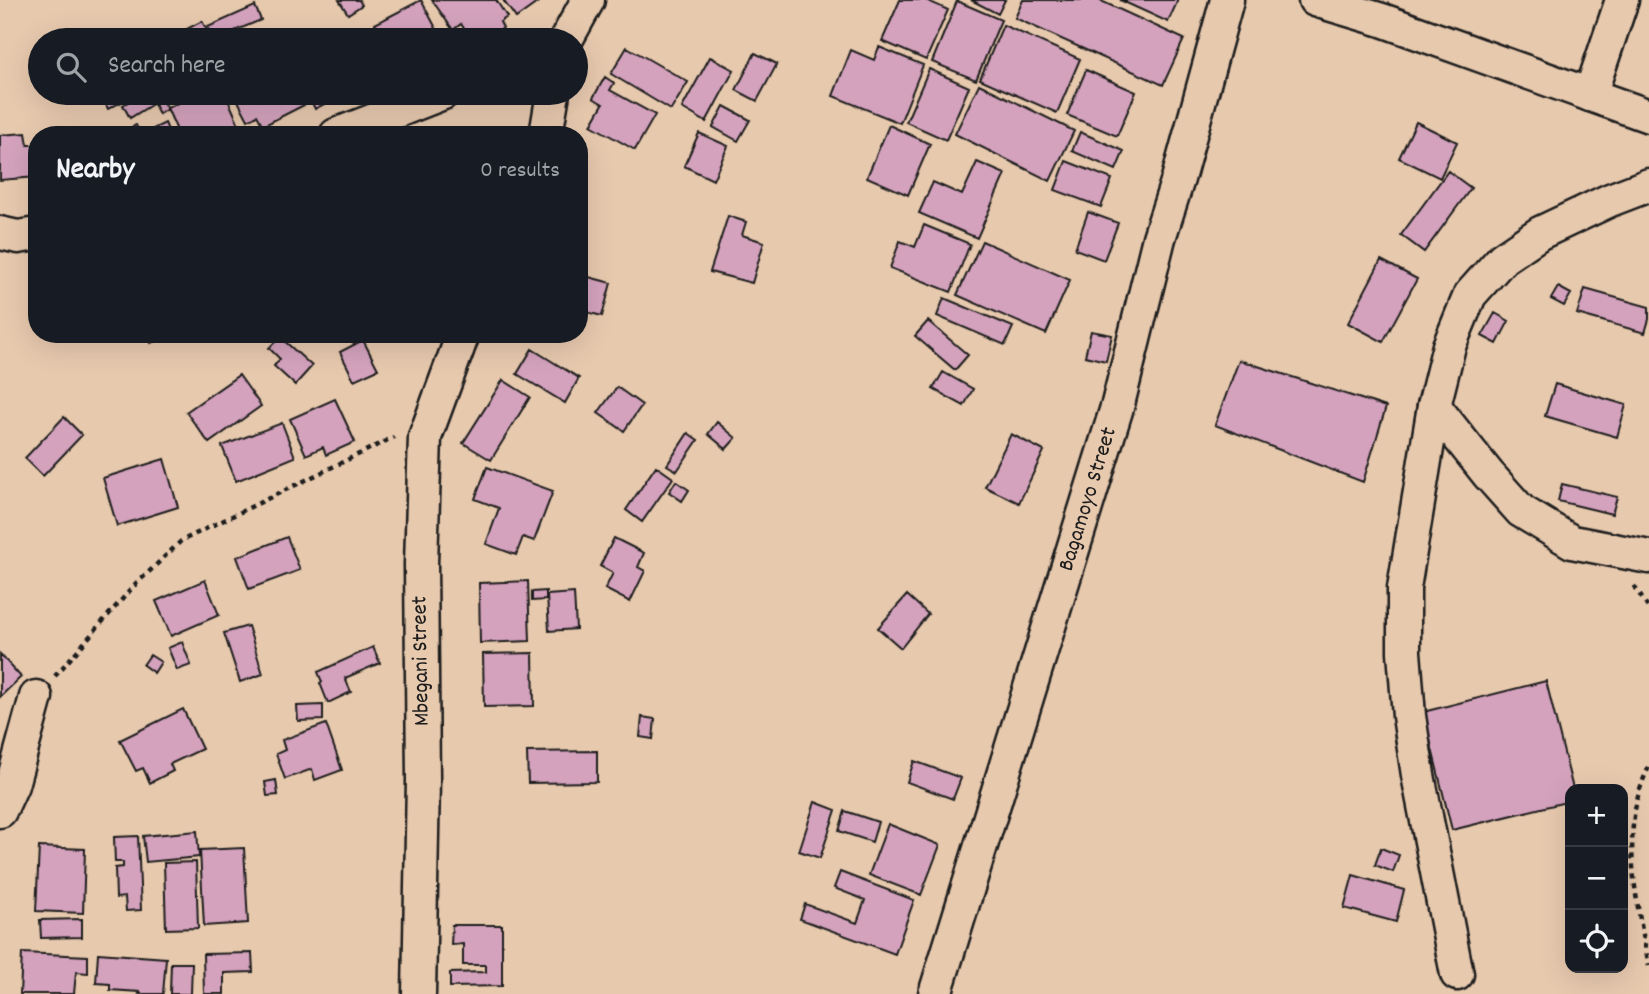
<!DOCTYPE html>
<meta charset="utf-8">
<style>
:root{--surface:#171b24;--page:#20242c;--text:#f1f3f6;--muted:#9ea1a6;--line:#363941}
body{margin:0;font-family:Dekko,sans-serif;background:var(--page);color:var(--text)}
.controls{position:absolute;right:21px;bottom:21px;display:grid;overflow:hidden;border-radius:14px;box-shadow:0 7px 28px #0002}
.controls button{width:63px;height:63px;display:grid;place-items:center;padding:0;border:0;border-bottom:2px solid var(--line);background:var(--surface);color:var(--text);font:35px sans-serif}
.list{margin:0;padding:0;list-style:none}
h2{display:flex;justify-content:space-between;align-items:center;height:91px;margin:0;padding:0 28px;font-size:30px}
h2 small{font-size:23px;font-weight:400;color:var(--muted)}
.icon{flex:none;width:38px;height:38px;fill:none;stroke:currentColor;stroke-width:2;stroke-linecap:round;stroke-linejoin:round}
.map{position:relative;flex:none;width:1649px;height:994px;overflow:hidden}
.search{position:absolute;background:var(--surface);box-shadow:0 7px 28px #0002;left:28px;top:28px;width:560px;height:77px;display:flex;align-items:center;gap:18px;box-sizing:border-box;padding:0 24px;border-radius:38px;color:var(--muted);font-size:26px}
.panel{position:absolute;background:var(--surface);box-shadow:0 7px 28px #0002;left:28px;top:126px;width:560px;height:217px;border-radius:28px}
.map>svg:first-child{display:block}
.building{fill:#d4a2bd;stroke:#1c1c1c;stroke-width:2}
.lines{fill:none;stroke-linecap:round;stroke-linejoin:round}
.minor-casing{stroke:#1c1c1c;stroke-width:37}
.path{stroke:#1c1c1c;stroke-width:4.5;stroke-dasharray:5 5;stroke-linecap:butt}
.minor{stroke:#e7c9ae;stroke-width:32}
.labels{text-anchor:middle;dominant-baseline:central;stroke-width:6;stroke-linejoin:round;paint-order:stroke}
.street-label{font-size:23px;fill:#1c1c1c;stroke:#e7c9ae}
</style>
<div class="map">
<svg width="1649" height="994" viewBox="0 0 1649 994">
<rect width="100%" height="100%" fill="#e7c9ae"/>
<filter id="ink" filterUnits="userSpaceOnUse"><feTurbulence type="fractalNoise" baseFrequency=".0143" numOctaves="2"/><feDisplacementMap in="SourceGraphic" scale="14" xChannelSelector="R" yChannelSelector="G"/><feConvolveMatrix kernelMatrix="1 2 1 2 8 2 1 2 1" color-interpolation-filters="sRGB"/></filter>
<g filter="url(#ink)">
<path class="building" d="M 339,0 L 359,0 L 362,5 L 348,14 Z
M 421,0 L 437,30 L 416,40 L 371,40 L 380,35 L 375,24 Z
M 432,0 L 496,0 L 507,17 L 500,22 L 503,28 L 485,40 L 472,40 L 461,24 L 453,30 Z
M 503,0 L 541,0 L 516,18 Z
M 900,0 L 926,0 L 948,10 L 926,60 L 882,41 Z
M 971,0 L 1005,0 L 998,14 Z
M 1023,0 L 1099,0 L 1184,39 L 1163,85 L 1015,18 Z
M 1120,0 L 1178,0 L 1168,22 Z
M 957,1 L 1001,20 L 976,80 L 932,62 Z
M 255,6 L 261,20 L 213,40 L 208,27 Z
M 202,21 L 212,40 L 166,40 Z
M 1003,25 L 1080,59 L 1057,113 L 980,79 Z
M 453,31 L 461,40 L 443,40 Z
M 627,47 L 688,82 L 671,110 L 611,74 Z
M 879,47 L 923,65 L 900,123 L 833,96 L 851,50 L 874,60 Z
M 755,53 L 777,64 L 757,101 L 736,90 Z
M 710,57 L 734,70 L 706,122 L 682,108 Z
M 929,69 L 969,87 L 946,140 L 906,122 Z
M 1086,70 L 1136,92 L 1117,136 L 1067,115 Z
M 605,77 L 614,83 L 610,90 L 655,115 L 635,150 L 591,125 L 603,104 L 593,98 Z
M 979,84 L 1074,131 L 1050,181 L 955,134 Z
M 100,93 L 139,93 L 108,109 Z
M 143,93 L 162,93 L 164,97 L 130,118 L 123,105 Z
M 199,93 L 225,93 L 242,131 L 234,135 L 179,135 L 167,108 Z
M 243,93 L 257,93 L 261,100 L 276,93 L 298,93 L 304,105 L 263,126 L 257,115 L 248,120 L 236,97 Z
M 307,93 L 345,93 L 315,109 Z
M 161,99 L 167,109 L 159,114 L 154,104 Z
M 724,106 L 750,120 L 738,141 L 713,127 Z
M 1416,122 L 1457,142 L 1440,178 L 1399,158 Z
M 165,123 L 170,135 L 116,135 L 136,125 L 141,135 Z
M 889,125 L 930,144 L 908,195 L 867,177 Z
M 1080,132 L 1124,151 L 1116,170 L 1072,151 Z
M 26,133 L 28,145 L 37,145 L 37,177 L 0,180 L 0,135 Z
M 699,133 L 728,146 L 713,180 L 684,166 Z
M 1066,161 L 1112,179 L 1101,207 L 1055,190 Z
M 977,162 L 1005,174 L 977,238 L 919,213 L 933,182 L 962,195 Z
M 1448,171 L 1471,188 L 1424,252 L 1401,235 Z
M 1088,212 L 1118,223 L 1104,260 L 1075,249 Z
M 728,216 L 746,222 L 742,235 L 764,242 L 752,283 L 710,272 Z
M 924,225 L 970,244 L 951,292 L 890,268 L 900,241 L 915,247 Z
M 982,241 L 1070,280 L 1046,334 L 957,295 Z
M 1381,260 L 1417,279 L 1383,342 L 1348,323 Z
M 585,276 L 611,283 L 602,316 L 579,310 L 579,296 Z
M 1558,287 L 1571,294 L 1564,306 L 1551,299 Z
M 1585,289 L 1649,307 L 1649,319 L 1645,333 L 1577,314 Z
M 944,298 L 1013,327 L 1005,345 L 937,316 Z
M 1495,313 L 1509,321 L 1497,344 L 1482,336 Z
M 928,321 L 968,355 L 955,370 L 915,336 Z
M 1091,331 L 1112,335 L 1106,361 L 1085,356 Z
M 148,334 L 172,334 L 151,343 Z
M 280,337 L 312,366 L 295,385 L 274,366 L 280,359 L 269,348 Z
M 363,340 L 378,369 L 354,380 L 340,352 Z
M 532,349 L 579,378 L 565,403 L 517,374 Z
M 1239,360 L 1386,407 L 1363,482 L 1215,425 Z
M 943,372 L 973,389 L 964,406 L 933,389 Z
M 239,375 L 261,406 L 209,443 L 186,412 Z
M 503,380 L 530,397 L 491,460 L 463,443 Z
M 1555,384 L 1626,405 L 1617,437 L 1545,416 Z
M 617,387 L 642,405 L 624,431 L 598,413 Z
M 335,399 L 355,442 L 326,455 L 323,447 L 306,455 L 290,419 Z
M 64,417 L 82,435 L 43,476 L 25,458 Z
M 717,422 L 736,438 L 726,449 L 708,434 Z
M 282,423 L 295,457 L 236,481 L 222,446 Z
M 688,433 L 698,440 L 677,471 L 667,465 Z
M 1011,434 L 1044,451 L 1019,503 L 985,487 Z
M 164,459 L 178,507 L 117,526 L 103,478 Z
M 656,466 L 673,478 L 642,522 L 626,510 Z
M 487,467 L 553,491 L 534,541 L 523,537 L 516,555 L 486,544 L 499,508 L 475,499 Z
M 676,481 L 689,490 L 682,501 L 669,492 Z
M 1562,484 L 1617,497 L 1612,514 L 1558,501 Z
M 287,537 L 300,570 L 249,589 L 237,557 Z
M 614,538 L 644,553 L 638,567 L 645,571 L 630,602 L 605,589 L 613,573 L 600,566 Z
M 205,580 L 219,615 L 171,636 L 156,601 Z
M 528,581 L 530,641 L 480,643 L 479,583 Z
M 546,591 L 546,600 L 532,601 L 532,592 Z
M 574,593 L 576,629 L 549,631 L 547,595 Z
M 907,595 L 928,614 L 901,648 L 878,628 Z
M 248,626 L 263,674 L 240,682 L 224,633 Z
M 182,642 L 191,665 L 177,670 L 168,648 Z
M 373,647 L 380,663 L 345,678 L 351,692 L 328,703 L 320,683 L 322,682 L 318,672 Z
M 533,653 L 534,706 L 484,707 L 483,654 Z
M 0,654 L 21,677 L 0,697 Z
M 150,655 L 161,662 L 154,673 L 143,665 Z
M 1546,681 L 1573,789 L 1570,789 L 1570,801 L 1452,830 L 1423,712 Z
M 323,705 L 323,720 L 298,721 L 297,706 Z
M 183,709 L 202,749 L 170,764 L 173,771 L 150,783 L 143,768 L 136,771 L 120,740 Z
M 642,717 L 655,719 L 653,739 L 640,737 Z
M 326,724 L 342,770 L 315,780 L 312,769 L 285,779 L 276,754 L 285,750 L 282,740 Z
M 597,751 L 597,782 L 528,783 L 527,752 Z
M 914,761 L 961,778 L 953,799 L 907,782 Z
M 276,780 L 278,795 L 267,796 L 265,782 Z
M 815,802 L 836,810 L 820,858 L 799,851 Z
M 845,811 L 878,822 L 872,842 L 839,831 Z
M 888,824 L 940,845 L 921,895 L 869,875 Z
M 197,831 L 199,857 L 146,862 L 143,836 Z
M 138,836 L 141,910 L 126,911 L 125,897 L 116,898 L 115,868 L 123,867 L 123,862 L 115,862 L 114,837 Z
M 39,847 L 85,849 L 83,913 L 36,911 Z
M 244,848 L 248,923 L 204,926 L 200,850 Z
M 1381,848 L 1399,855 L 1393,872 L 1375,865 Z
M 196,862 L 198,928 L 166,929 L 164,863 Z
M 840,872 L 914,900 L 895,954 L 800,919 L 805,904 L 857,923 L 865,900 L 834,888 Z
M 1353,875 L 1404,890 L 1396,922 L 1344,908 Z
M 82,919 L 82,937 L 41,938 L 40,920 Z
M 452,925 L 502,925 L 502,986 L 450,987 L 450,973 L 486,972 L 486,965 L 463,965 L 463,944 L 451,945 Z
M 22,953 L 88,956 L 88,973 L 76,972 L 74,994 L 20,994 Z
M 98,953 L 166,958 L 163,994 L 139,994 L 140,992 L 110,990 L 110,984 L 96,983 Z
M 252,953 L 253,972 L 224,973 L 224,994 L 204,994 L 203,954 Z
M 171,963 L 192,963 L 191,994 L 170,994 Z"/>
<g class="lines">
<g class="minor-casing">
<g id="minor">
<path d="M 1315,0 L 1382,20 L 1649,116"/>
<path d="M 566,40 L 588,0"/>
<path d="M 1590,95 L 1622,0"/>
<path d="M 336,135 L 443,93"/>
<path d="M 546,135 L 553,93"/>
<path d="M 0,233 L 18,237 L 37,234"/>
<path d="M 1434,406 L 1488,474 L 1521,511 L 1572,542 L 1649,557"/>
<path d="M 0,811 L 12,785 L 36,697"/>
<path d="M 1457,974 L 1418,775 L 1409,716 L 1404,652 L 1404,588 L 1434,406 L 1449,346 L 1470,295 L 1503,258 L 1540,233 L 1610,200 L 1649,185"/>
<path d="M 419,994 L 423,780 L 421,564 L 425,437 L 463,334"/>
<path id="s1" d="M 935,994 L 1118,404 L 1159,238 L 1178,179 L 1227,0"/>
</g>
</g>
<path class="path" d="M 1634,586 L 1649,609
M 55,676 L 132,588 L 181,541 L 394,437
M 1649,767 C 1618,827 1637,903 1649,966"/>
<use href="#minor" class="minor"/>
</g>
</g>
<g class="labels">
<g class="street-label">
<text stroke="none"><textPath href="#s1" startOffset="518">Bagamoyo Street</textPath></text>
<text transform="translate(422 661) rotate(-91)">Mbegani Street</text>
</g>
</g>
</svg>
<div class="controls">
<button>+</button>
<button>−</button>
<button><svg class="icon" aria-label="locate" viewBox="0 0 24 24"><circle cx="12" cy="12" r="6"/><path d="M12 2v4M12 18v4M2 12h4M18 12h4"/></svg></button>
</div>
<div class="search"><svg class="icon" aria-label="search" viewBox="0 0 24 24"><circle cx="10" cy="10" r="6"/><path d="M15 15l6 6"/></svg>Search here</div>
<section class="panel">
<h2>Nearby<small>0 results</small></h2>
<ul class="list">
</ul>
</section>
</div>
